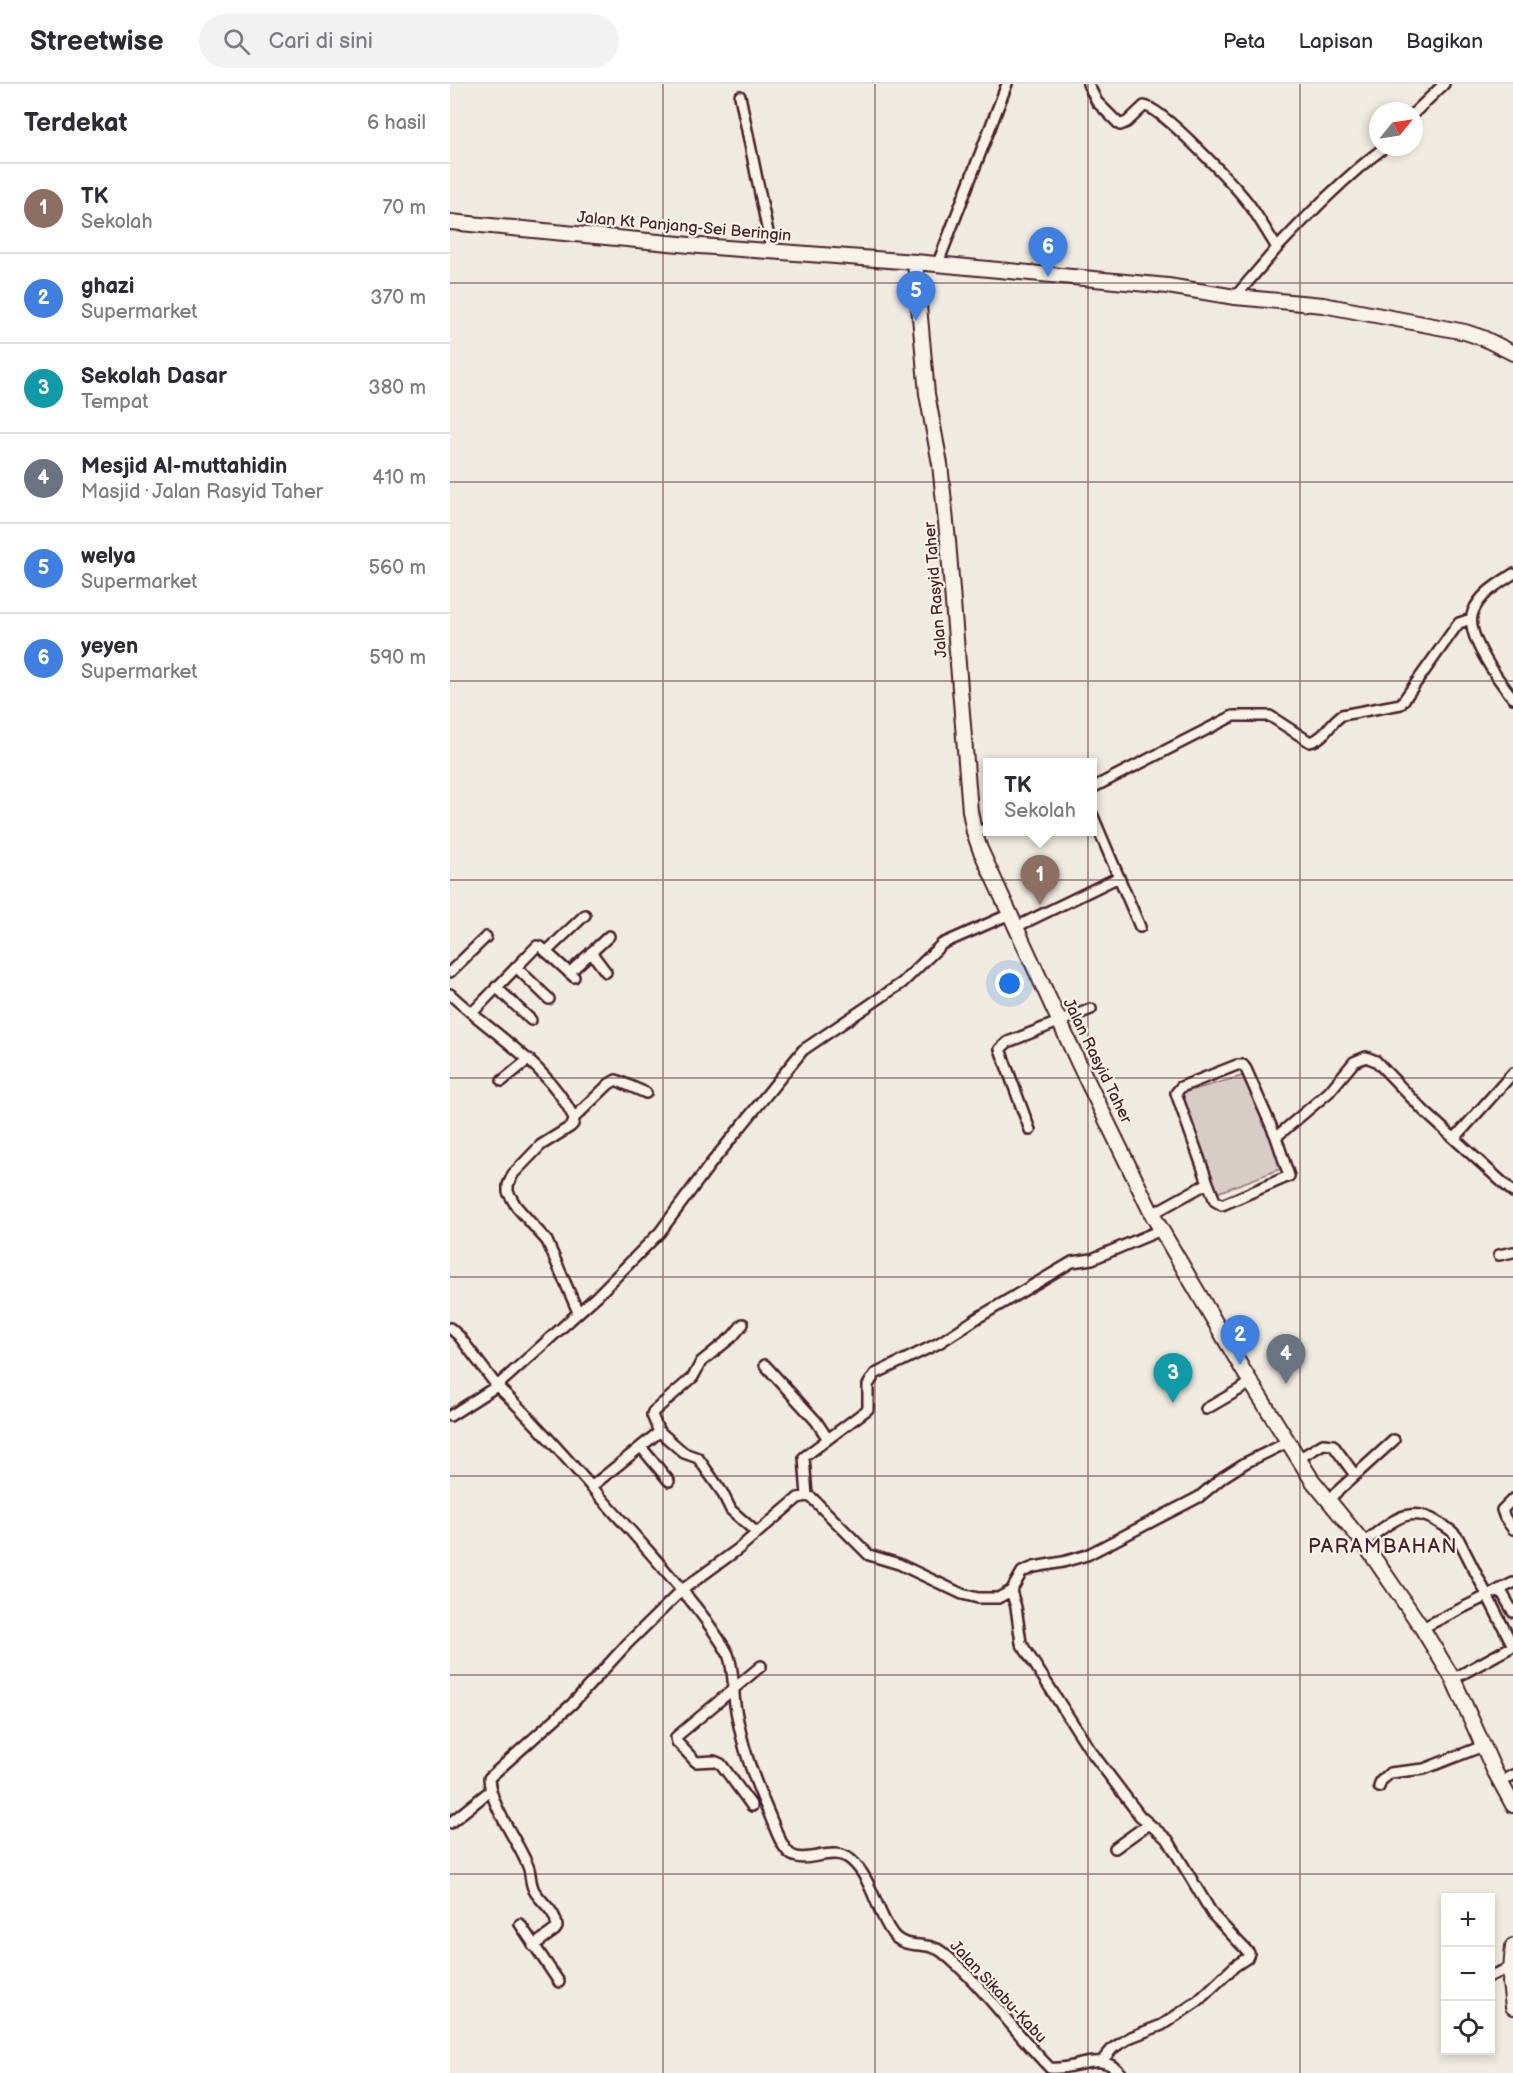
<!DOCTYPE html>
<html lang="id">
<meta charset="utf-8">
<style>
:root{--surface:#fff;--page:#f2f2f3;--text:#2b2b33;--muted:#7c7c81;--line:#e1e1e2;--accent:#c8321e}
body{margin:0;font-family:"Balsamiq Sans",sans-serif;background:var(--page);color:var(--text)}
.controls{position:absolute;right:18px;bottom:18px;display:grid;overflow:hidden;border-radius:0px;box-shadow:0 3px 9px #0003}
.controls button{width:54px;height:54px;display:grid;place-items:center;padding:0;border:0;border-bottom:2px solid var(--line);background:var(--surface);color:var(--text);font:30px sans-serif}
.compass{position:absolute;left:919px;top:18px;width:54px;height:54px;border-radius:50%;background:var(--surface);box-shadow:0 3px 9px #0003;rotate:60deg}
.you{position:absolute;left:560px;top:900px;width:21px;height:21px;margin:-15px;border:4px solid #fff;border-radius:50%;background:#1a73e8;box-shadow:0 0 0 9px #1a73e833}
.badge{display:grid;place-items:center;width:39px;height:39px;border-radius:50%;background:var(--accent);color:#fff;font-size:20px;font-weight:700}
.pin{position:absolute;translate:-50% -50px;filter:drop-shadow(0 2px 3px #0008)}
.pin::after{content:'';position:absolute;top:32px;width:21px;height:18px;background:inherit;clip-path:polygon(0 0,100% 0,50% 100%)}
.popup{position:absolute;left:533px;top:674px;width:114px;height:78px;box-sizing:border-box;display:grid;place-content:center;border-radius:0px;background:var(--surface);filter:drop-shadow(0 2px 4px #0005);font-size:20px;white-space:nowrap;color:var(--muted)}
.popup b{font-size:22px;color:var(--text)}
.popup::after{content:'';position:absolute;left:50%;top:100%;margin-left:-12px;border:12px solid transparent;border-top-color:var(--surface)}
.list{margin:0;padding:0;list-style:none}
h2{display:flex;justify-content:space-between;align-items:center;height:78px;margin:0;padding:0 24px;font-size:26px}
h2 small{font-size:20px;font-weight:400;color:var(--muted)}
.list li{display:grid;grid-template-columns:39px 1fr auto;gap:18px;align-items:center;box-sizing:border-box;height:90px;padding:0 24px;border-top:2px solid var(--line)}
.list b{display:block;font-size:22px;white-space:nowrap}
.list p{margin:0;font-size:20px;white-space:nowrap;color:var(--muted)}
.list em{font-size:20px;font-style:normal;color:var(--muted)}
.icon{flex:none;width:33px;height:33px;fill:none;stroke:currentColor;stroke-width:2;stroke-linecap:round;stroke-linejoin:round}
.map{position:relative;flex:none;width:1063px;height:1989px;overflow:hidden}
header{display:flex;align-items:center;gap:36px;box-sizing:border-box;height:84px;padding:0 30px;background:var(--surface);border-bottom:2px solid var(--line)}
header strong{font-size:28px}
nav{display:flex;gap:33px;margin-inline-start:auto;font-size:21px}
.search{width:420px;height:54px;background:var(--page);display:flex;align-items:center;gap:15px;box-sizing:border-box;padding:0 21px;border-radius:33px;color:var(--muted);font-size:22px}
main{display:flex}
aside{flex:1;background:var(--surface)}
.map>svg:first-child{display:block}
.green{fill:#d8cdc6;stroke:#917678;stroke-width:1.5}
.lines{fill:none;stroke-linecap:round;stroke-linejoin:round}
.street-casing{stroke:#4a1f2b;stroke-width:14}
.secondary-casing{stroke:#4a1f2b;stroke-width:18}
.street{stroke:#f7f3e8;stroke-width:9}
.secondary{stroke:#f7f3e8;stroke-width:14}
.grid{fill:none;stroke:#4a1f2b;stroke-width:1.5;stroke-opacity:0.55}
.labels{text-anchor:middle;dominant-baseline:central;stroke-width:4.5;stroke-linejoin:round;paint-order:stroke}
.street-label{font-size:16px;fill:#4a1f2b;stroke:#f7f3e8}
.quarter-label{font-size:20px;letter-spacing:1.5px;fill:#4a1f2b;stroke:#f7f3e8}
</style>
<header>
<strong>Streetwise</strong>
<div class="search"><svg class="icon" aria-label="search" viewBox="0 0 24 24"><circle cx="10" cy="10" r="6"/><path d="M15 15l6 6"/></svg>Cari di sini</div>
<nav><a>Peta</a><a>Lapisan</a><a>Bagikan</a></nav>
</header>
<main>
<aside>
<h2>Terdekat<small>6 hasil</small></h2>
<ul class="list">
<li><span class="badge" style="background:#8d6e63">1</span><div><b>TK</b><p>Sekolah</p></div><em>70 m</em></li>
<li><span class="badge" style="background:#3f7fe0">2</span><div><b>ghazi</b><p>Supermarket</p></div><em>370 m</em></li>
<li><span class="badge" style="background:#0f9aa8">3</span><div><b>Sekolah Dasar</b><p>Tempat</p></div><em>380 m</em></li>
<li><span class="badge" style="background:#6b7280">4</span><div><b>Mesjid Al-muttahidin</b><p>Masjid · Jalan Rasyid Taher</p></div><em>410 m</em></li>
<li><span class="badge" style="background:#3f7fe0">5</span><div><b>welya</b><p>Supermarket</p></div><em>560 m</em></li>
<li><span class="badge" style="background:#3f7fe0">6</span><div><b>yeyen</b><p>Supermarket</p></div><em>590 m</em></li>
</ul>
</aside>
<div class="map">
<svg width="1063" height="1989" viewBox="0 0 1063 1989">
<rect width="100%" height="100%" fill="#f0ebe0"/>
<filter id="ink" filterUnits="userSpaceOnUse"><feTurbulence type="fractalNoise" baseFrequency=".0167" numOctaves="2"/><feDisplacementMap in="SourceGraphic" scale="12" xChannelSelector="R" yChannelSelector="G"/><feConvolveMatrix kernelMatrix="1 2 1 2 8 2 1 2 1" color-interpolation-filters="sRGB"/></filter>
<g filter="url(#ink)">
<path class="green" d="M 796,991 L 833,1084 L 764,1110 L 732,1009 Z"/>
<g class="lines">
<g class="street-casing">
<path id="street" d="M 638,0 L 647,18 L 670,41 L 677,38 L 694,22 C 711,22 786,103 799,120 C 809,134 818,149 827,164 L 785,213
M 290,12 L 322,168
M 964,29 L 994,0
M 827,164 C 861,128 895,93 935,63
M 488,179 L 557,0
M 1063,490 C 1048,500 1030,510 1023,528 C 1014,550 1049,597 1063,614
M 642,704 L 783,632 L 820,632 L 860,658 C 876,654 879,639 892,631 L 951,620 L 1005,544 L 1009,539 L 1021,535
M 642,730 L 690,843
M 525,750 L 538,743
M 560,830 L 492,860 L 452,899 L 353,966 L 259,1082 L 210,1148 L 147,1212 L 47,1302 C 95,1347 136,1398 180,1446 C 205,1475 232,1504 255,1535 C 263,1547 272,1558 278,1570 C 284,1585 283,1605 285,1621 C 292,1663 303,1693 320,1732 C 325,1744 330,1760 339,1769 C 354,1783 383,1760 401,1776 C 422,1794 426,1827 442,1849 C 454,1867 477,1856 492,1868 C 533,1901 563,1947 600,1984 C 627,1987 648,1965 671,1989
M 566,843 L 669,793
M 96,868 L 135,831
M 141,868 L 156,888
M 66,883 L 99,915
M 0,888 L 36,853
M 119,889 L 159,852
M 46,903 L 81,936
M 0,910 C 42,950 97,979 124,1034 L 123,1040 L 120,1043 L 91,1061 L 63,1090 L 58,1101 L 58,1108 L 66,1122 L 97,1157 L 128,1228
M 22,929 L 87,862 L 91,863 L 124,893
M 52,997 L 79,975
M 124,1034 L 159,1000 L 166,996 L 196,1009
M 580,1046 L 550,965 L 558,958 L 641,925
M 826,1053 L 879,1008 L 904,978 L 916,973 L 926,977 L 975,1028 L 1063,1108
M 1005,1054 L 1063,989
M 702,1130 L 758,1099 L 765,1117 L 772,1121 L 839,1092 L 826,1053 L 796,985 L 793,981 L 787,981 L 731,1003 L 726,1009 L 758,1099
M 1049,1171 L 1063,1168
M 0,1244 L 9,1252 L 47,1302 L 0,1332
M 315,1281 L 366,1337 L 378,1355 L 354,1373 L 357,1412
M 756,1325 L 801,1299
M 209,1347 L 234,1369 L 248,1374 L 272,1408 L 281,1426 L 307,1449
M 378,1355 L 418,1325 L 418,1301 L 425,1290 L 489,1259 L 529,1233 L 622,1178 L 642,1175 L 711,1146
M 191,1363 L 219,1397
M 848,1375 L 873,1360 L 883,1361 L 905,1391
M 141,1403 L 209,1348 L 202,1331 L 203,1328 L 243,1293 L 251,1278 L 283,1252 L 293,1240
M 1063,1415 L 1052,1426 L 1055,1434 L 1063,1445
M 878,1416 L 944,1356
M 913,1459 C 940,1440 957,1418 989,1439 C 997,1443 1003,1447 1008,1454 L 1063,1562 L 1003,1595
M 1050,1505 L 1063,1528
M 561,1507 L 566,1523 L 571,1559 L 640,1666 L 690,1732 L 718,1756 L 763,1831 L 799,1869 L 797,1874 L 785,1882 L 748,1917 L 712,1941 L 681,1953 L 671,1959 L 663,1964 L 651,1978
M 972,1544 L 1063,1499
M 1050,1699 L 1063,1691
M 929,1703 L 931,1697 L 940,1689 L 974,1685 L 1033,1662
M 302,1722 L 271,1680 L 264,1677 L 246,1678 L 227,1658 L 226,1653 L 311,1582
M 0,1739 L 41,1706
M 665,1764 L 697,1741
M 70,1840 L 109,1898
M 83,1862 L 105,1846 L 107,1843 C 106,1827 93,1820 85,1808 C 80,1801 81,1792 79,1785 C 70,1759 40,1723 39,1694 L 122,1620 L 178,1559 L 232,1506 L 287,1466 L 348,1414 L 357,1412 L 362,1414 L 419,1471 L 449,1480 L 512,1510 L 528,1514 L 548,1514 L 561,1507 L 572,1488 L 584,1483 L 613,1478 L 637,1471 L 749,1413 L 773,1393 L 795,1379 L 838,1358
M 1040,1892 L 1060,1884"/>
</g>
<g class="secondary-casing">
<path id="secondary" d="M 0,138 L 250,162 L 465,178
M 1063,269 L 1033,254 L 1015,248 L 873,221 L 785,213 L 718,202 L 465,178 L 477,310 L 490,380 L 498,457 L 520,727 L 524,748 L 530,765 L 629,980 L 702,1130 L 793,1286 L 862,1396 L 915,1461 L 972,1544 L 1003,1595 L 1044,1686 L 1063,1721
M 1063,1862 L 1060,1899 L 1063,1923"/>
</g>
<use href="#street" class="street"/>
<use href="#secondary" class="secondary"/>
</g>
</g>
<path class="grid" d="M 213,0 L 213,1989M 425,0 L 425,1989M 638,0 L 638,1989M 850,0 L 850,1989M 0,199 L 1063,199M 0,398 L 1063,398M 0,597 L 1063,597M 0,796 L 1063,796M 0,994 L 1063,994M 0,1193 L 1063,1193M 0,1392 L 1063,1392M 0,1591 L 1063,1591M 0,1790 L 1063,1790"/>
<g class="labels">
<g class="street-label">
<text transform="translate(234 143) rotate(5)">Jalan Kt Panjang-Sei Beringin</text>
<text transform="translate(486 506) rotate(-95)">Jalan Rasyid Taher</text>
<text transform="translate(647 977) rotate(64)">Jalan Rasyid Taher</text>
<text transform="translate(548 1908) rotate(47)">Jalan Sikabu-Kabu</text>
</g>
<g class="quarter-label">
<text x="933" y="1463">PARAMBAHAN</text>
</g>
</g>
</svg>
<div class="controls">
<button>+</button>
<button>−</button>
<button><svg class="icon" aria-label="locate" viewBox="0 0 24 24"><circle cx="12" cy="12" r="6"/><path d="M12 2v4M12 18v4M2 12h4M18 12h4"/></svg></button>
</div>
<svg class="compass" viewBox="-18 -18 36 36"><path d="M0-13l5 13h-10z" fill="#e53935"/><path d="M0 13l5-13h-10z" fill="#7c7c81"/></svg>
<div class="you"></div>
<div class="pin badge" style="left:590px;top:821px;background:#8d6e63">1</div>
<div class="popup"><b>TK</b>Sekolah</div>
<div class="pin badge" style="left:790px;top:1281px;background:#3f7fe0">2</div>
<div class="pin badge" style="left:723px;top:1319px;background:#0f9aa8">3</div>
<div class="pin badge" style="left:836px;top:1300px;background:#6b7280">4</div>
<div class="pin badge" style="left:466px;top:237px;background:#3f7fe0">5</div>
<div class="pin badge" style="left:598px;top:193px;background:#3f7fe0">6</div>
</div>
</main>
